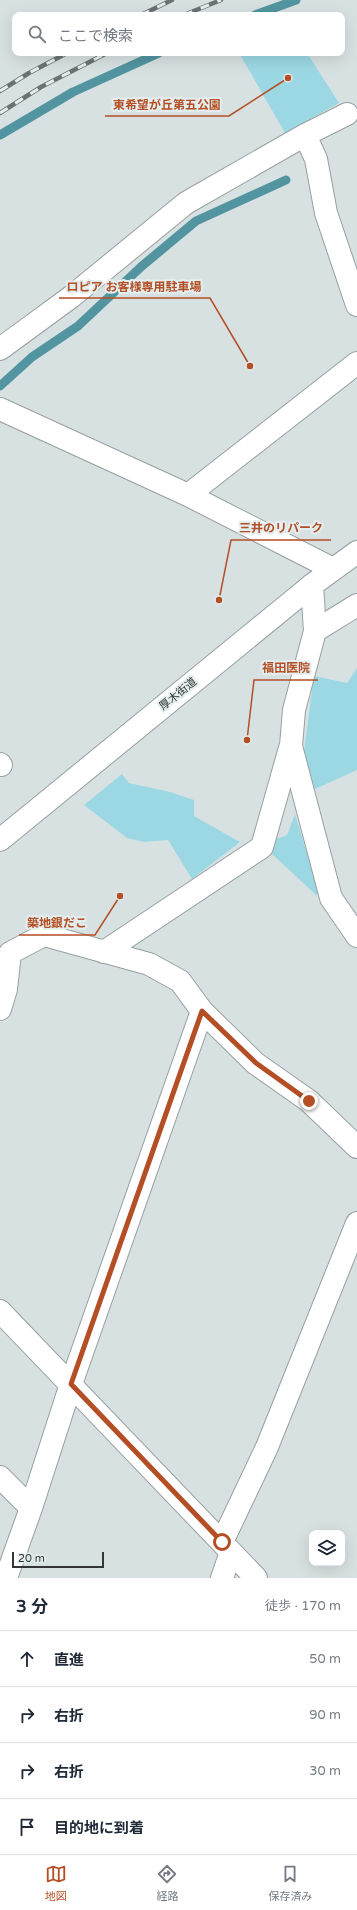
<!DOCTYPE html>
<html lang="ja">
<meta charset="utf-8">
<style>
:root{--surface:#fff;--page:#f6f6f7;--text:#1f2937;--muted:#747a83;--line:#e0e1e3;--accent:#b44e24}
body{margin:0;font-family:"Varela Round","Noto Sans JP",sans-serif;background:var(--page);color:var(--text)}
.controls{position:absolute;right:12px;bottom:12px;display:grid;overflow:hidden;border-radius:8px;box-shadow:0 4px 16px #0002}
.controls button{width:36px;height:36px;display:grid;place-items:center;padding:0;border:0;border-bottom:1px solid var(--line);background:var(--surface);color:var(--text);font:20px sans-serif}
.scale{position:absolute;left:12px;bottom:10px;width:92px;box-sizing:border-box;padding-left:4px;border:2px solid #323636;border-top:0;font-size:11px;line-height:14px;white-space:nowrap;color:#323636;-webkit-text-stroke:3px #e5eeef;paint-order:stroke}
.stop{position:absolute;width:12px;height:12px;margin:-9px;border:3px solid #b44e24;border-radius:50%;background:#fff}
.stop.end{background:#b44e24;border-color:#fff;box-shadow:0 1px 4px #0008}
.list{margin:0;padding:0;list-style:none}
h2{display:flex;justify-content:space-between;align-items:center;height:52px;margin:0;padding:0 16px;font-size:17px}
h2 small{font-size:13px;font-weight:400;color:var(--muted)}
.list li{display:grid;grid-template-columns:26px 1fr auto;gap:12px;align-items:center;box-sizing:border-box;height:56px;padding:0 16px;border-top:1px solid var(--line)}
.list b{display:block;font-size:15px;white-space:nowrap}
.list em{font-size:13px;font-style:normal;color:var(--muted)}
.icon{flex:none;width:22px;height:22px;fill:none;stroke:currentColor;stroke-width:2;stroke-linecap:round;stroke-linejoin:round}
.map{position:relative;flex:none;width:357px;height:1578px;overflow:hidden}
.search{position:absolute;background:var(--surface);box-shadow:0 4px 16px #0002;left:12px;right:12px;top:12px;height:44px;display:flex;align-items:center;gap:10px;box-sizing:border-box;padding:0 14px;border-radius:8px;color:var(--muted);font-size:15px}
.sheet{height:276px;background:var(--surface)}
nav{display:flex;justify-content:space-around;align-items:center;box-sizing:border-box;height:56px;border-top:1px solid var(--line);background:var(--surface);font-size:11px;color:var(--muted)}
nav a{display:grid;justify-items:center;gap:2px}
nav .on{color:var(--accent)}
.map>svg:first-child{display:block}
.green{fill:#9cd8e3}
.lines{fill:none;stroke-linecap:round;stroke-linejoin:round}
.stream{stroke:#5295a0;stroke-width:9}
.minor-casing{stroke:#979fa0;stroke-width:24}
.major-casing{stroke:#979fa0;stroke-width:24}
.minor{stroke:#fff;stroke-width:22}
.major{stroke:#fff;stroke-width:22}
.rail-casing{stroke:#6c7272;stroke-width:4.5}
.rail{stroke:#e5eeef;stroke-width:3;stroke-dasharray:9;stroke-linecap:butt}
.route{stroke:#b44e24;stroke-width:5}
.labels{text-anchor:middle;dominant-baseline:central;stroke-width:4;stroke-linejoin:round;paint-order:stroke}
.street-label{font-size:11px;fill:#323636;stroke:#e5eeef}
.leader{fill:none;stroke:#b44e24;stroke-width:1.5}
.callout-dot{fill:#b44e24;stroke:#e5eeef;stroke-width:1.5}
.callout-label{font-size:12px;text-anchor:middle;font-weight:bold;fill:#b44e24;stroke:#e5eeef;stroke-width:4;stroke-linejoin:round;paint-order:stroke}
</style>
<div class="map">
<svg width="357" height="1578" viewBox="0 0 357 1578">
<rect width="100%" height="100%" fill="#d8e1e2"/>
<path class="green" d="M 239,53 L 307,53 L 339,103 L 285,133 Z
M 357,668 L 357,770 L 315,789 L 304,751 L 314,676 L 347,683 Z
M 122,774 L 129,783 L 170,792 L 194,800 L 194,816 L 240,842 L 192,879 L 168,840 L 144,842 L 127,838 L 84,805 Z
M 295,814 L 319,893 L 316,895 L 271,853 L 274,840 L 287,835 Z"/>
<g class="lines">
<path class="stream" d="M 255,15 L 296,0
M 0,135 L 73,92 L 159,53
M 0,386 L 32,357 L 78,326 L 142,266 L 196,221 L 286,180"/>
<g class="minor-casing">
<path id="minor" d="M 305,135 L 347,114
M 0,349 L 71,297 L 186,203 L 305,135 L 316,159 L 326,213 L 357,305
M 0,409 L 188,495 L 333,569
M 188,495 L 357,363
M 312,585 L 315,631 L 294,710 L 291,746 L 331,898 L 357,936
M 315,631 L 357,605
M 0,764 L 1,765
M 104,952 L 262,847 L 290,748
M 0,1009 L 6,989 L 10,953 L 44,935 L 149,964 L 180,981 L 202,1011 L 255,1063 L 309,1101 L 357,1147
M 0,1311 L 256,1578
M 0,1477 L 31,1508
M 222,1542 L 267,1447 L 357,1223
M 6,1578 L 31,1508 L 71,1384 L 202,1011
M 222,1578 L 231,1552"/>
</g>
<g class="major-casing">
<path id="major" d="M 0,840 L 312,585 L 357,552"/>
</g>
<use href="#minor" class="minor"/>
<use href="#major" class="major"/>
<g class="rail-casing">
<path id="rail" d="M 141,15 L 172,0
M 184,15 L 221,0
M 0,91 L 29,73 L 67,53
M 0,113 L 41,87 L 107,53"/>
</g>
<use href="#rail" class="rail"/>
</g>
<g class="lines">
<path class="route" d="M 222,1542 L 71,1384 L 202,1011 L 256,1063 L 309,1101"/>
</g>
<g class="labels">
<g class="street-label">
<text transform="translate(178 694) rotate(-39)">厚木街道</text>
</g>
</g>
<path class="leader" d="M288 78L229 116H105M250 366L210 298H59M219 600L231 540H331M247 740L254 680H318M120 896L95 935H19"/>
<g class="callout-dot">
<circle cx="288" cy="78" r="4"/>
<circle cx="250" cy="366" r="4"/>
<circle cx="219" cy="600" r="4"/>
<circle cx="247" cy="740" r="4"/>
<circle cx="120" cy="896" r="4"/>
</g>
<g class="callout-label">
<text x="167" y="109">東希望が丘第五公園</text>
<text x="134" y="291">ロピア お客様専用駐車場</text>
<text x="281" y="532">三井のリパーク</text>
<text x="286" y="672">福田医院</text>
<text x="57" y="927">築地銀だこ</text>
</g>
</svg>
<div class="controls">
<button><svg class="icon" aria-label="layers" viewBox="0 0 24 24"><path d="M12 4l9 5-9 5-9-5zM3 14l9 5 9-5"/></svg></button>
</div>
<div class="scale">20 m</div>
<div class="stop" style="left:222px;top:1542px"></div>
<div class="stop end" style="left:309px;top:1101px"></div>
<div class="search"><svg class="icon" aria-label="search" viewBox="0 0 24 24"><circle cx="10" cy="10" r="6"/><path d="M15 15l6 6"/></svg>ここで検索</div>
</div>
<section class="sheet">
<h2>3 分<small>徒歩 · 170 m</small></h2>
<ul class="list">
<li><svg class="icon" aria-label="ahead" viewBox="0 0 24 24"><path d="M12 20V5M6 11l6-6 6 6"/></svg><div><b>直進</b></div><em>50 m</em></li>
<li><svg class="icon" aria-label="right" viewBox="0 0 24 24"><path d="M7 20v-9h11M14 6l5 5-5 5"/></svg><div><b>右折</b></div><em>90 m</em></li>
<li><svg class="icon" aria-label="right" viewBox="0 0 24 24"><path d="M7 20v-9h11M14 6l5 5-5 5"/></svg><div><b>右折</b></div><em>30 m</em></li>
<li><svg class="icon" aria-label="arrive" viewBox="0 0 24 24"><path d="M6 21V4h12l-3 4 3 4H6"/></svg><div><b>目的地に到着</b></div></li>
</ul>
</section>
<nav>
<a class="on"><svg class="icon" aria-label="map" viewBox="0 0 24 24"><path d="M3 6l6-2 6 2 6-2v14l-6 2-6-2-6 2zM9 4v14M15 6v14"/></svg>地図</a>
<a><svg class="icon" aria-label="directions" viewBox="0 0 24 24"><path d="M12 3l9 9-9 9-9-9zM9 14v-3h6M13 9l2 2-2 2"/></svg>経路</a>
<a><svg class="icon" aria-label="saved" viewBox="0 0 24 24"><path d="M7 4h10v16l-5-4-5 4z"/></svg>保存済み</a>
</nav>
